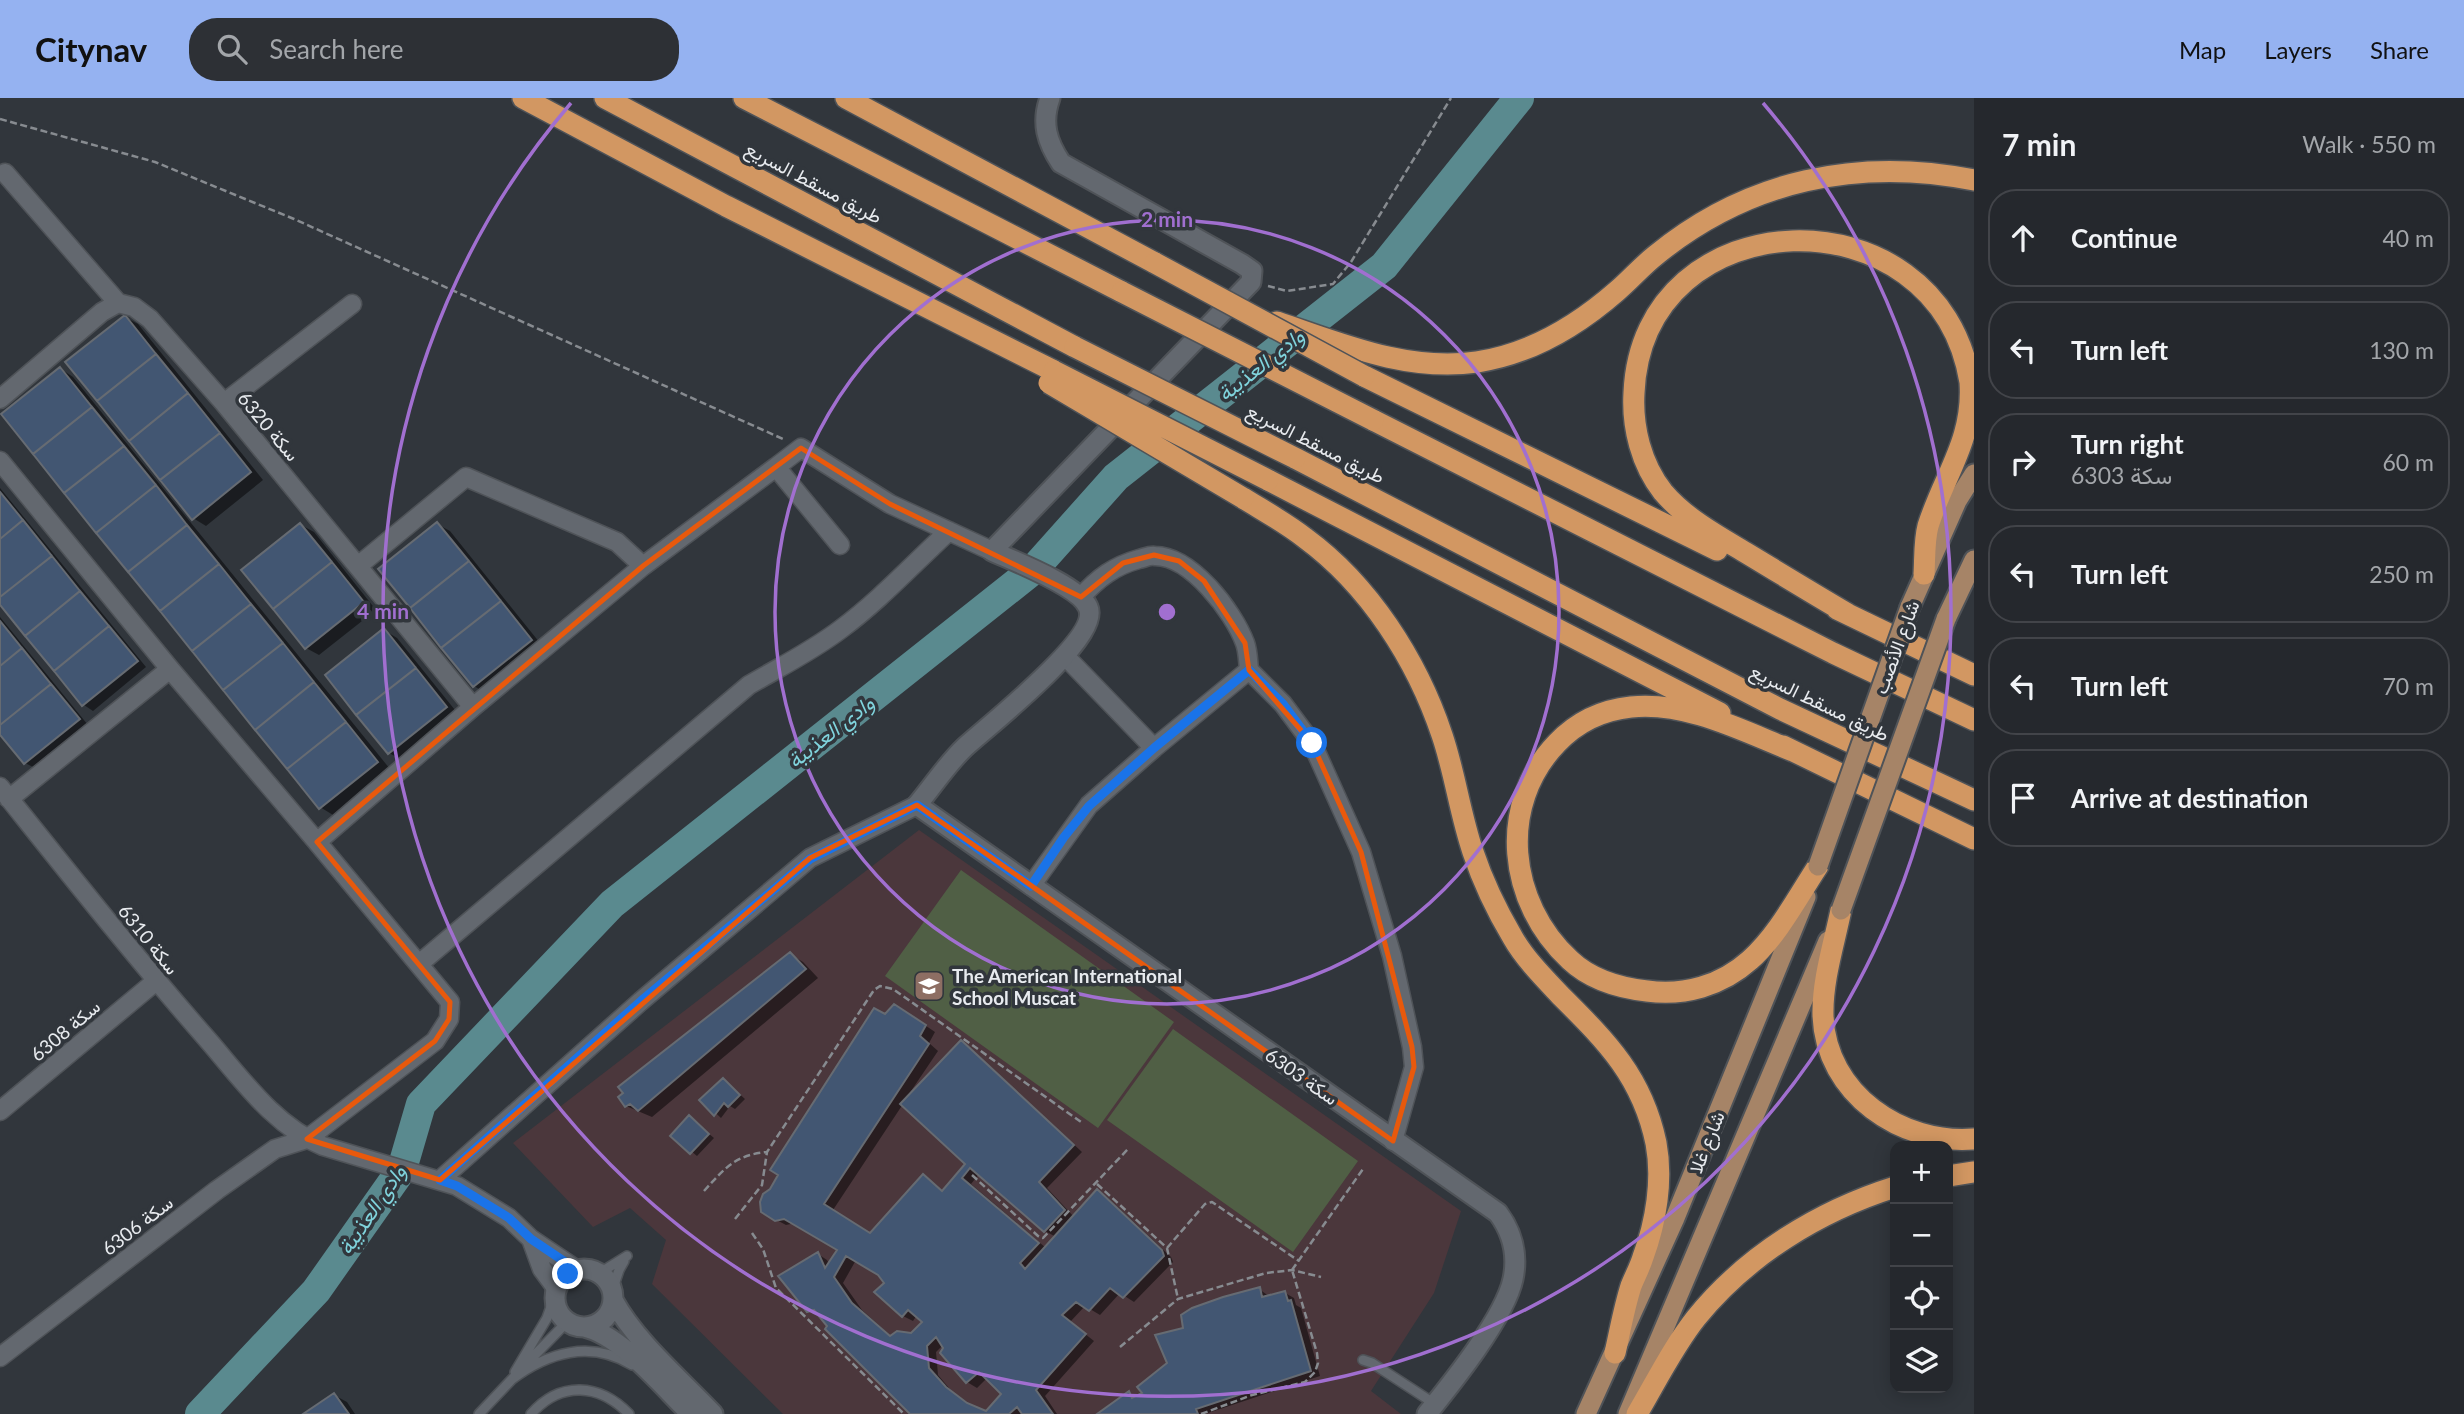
<!DOCTYPE html>
<meta charset="utf-8">
<style>
:root{--surface:#25282d;--page:#2d3035;--text:#f1f3f6;--muted:#a3a6aa;--line:#424449;--accent:#95b2f1}
body{margin:0;font-family:Lato,Vazirmatn,sans-serif;background:var(--page);color:var(--text)}
.controls{position:absolute;right:21px;bottom:21px;display:grid;overflow:hidden;border-radius:14px;box-shadow:0 4px 18px #0003}
.controls button{width:63px;height:63px;display:grid;place-items:center;padding:0;border:0;border-bottom:2px solid var(--line);background:var(--surface);color:var(--text);font:35px sans-serif}
.stop{position:absolute;width:21px;height:21px;margin:-16px;border:5px solid #1a73e8;border-radius:50%;background:#fff}
.stop.end{background:#1a73e8;border-color:#fff;box-shadow:0 2px 7px #0008}
.list{margin:0;padding:0;list-style:none}
h2{display:flex;justify-content:space-between;align-items:center;height:91px;margin:0;padding:0 28px;font-size:30px}
h2 small{font-size:23px;font-weight:400;color:var(--muted)}
.list li{display:grid;grid-template-columns:46px 1fr auto;gap:21px;align-items:center;box-sizing:border-box;height:98px;margin:0 14px 14px;padding:0 14px;border:2px solid var(--line);border-radius:28px}
.list b{display:block;font-size:26px;white-space:nowrap}
.list p{margin:0;font-size:23px;white-space:nowrap;color:var(--muted)}
.list em{font-size:23px;font-style:normal;color:var(--muted)}
.icon{flex:none;width:38px;height:38px;fill:none;stroke:currentColor;stroke-width:2;stroke-linecap:round;stroke-linejoin:round}
.map{position:relative;flex:none;width:1974px;height:1316px;overflow:hidden}
header{display:flex;align-items:center;gap:42px;box-sizing:border-box;height:98px;padding:0 35px;background:var(--accent);color:#111}
header strong{font-size:33px}
nav{display:flex;gap:38px;margin-inline-start:auto;font-size:24px}
.search{width:490px;height:63px;background:var(--page);display:flex;align-items:center;gap:18px;box-sizing:border-box;padding:0 24px;border-radius:28px;color:var(--muted);font-size:26px}
main{display:flex}
aside{flex:1;background:var(--surface)}
.map>svg:first-child{display:block}
.education{fill:#4b373c}
.green{fill:#505f45}
.shadow{fill:#0007;fill-rule:evenodd}
.lines{fill:none;stroke-linecap:round;stroke-linejoin:round}
.river{stroke:#5a8a8f;stroke-width:30}
.building{fill:#425672;stroke:#666b72;stroke-width:2;fill-rule:evenodd}
.service-casing{stroke:#4f5358;stroke-width:12}
.minor-casing{stroke:#4f5358;stroke-width:21}
.tertiary-casing{stroke:#4f5358;stroke-width:23}
.primary-casing{stroke:#4f5358;stroke-width:23}
.motorway-casing{stroke:#4f5358;stroke-width:24}
.path{stroke:#878b90;stroke-width:2.5;stroke-dasharray:7 3.5;stroke-linecap:butt}
.service{stroke:#63686f;stroke-width:9}
.minor{stroke:#63686f;stroke-width:18}
.tertiary{stroke:#63686f;stroke-width:19}
.primary{stroke:#a68467;stroke-width:19}
.motorway{stroke:#d29762;stroke-width:21}
.primary-bridge-casing{stroke:#4f5358;stroke-width:23;stroke-linecap:butt}
.motorway-bridge-casing{stroke:#4f5358;stroke-width:24;stroke-linecap:butt}
.primary-bridge{stroke:#a68467;stroke-width:19}
.motorway-bridge{stroke:#d29762;stroke-width:21}
.route{stroke:#1a73e8;stroke-width:9}
.marked{fill:none;stroke:#e8590c;stroke-width:5;stroke-linejoin:round}
.ring{fill:none;stroke:#a16fd0;stroke-width:3.5}
.labels{text-anchor:middle;dominant-baseline:central;stroke-width:7;stroke-linejoin:round;paint-order:stroke}
.street-label{font-size:19px;fill:#e8ebef;stroke:#31363c}
.poi-label{font-size:19px;font-weight:bold;fill:#e8ebef;stroke:#31363c;text-anchor:start}
.water-label{font-size:21px;font-style:italic;fill:#80d4dd;stroke:#31363c}
.centre{fill:#a16fd0;stroke:#31363c;stroke-width:3.5}
.ring-label{font-size:21px;text-anchor:middle;font-weight:bold;fill:#a16fd0;stroke:#31363c;stroke-width:7;stroke-linejoin:round;paint-order:stroke}
</style>
<header>
<strong>Citynav</strong>
<div class="search"><svg class="icon" aria-label="search" viewBox="0 0 24 24"><circle cx="10" cy="10" r="6"/><path d="M15 15l6 6"/></svg>Search here</div>
<nav><a>Map</a><a>Layers</a><a>Share</a></nav>
</header>
<main>
<div class="map">
<svg width="1974" height="1316" viewBox="0 0 1974 1316">
<rect width="100%" height="100%" fill="#31363c"/>
<path class="education" d="M 919,732 L 1461,1113 L 1434,1195 L 1371,1293 L 1401,1316 L 783,1316 L 652,1186 L 666,1142 L 630,1110 L 593,1129 L 513,1045 Z"/>
<path class="green" d="M 961,772 L 1174,924 L 1098,1030 L 885,878 Z
M 1173,931 L 1358,1063 L 1293,1154 L 1107,1022 Z"/>
<path class="shadow" d="M 125,219 L 138,226 L 263,382 L 206,428 L 193,420 Z
M 61,271 L 73,279 L 390,671 L 333,717 L 320,709 Z
M 0,390 L 146,569 L 93,613 L 84,607 L 0,505 Z
M 437,426 L 450,433 L 544,550 L 487,596 L 474,588 L 380,471 Z
M 301,427 L 314,434 L 376,512 L 319,557 L 306,550 Z
M 0,519 L 88,627 L 35,670 L 25,665 L 0,634 Z
M 384,532 L 397,540 L 459,617 L 402,662 L 389,655 Z
M 790,856 L 803,864 L 818,880 L 652,1019 L 626,1008 Z
M 904,913 L 935,934 L 929,945 L 938,953 L 909,996 L 911,997 L 961,945 L 970,950 L 1082,1054 L 1047,1090 L 1074,1119 L 1097,1093 L 1107,1099 L 1171,1159 L 1173,1164 L 1134,1204 L 1120,1195 L 1100,1217 L 1085,1208 L 1070,1224 L 1094,1243 L 1045,1298 L 1057,1316 L 913,1316 L 821,1218 L 809,1213 L 818,1156 L 827,1162 L 829,1166 L 839,1151 L 795,1125 L 786,1127 L 769,1118 L 771,1092 L 886,918 ZM 903,1006 L 967,1066 L 944,1094 L 923,1078 L 871,1137 L 833,1112 ZM 979,1076 L 1045,1133 L 1056,1139 L 1046,1150 L 971,1086 ZM 856,1162 L 879,1176 L 886,1185 L 877,1194 L 903,1218 L 913,1223 L 917,1217 L 925,1223 L 911,1237 L 892,1239 L 862,1212 L 843,1185 ZM 943,1247 L 945,1250 L 942,1255 L 967,1284 L 977,1290 L 987,1280 L 1003,1296 L 986,1315 L 972,1309 L 955,1297 L 938,1277 L 936,1254 Z
M 724,982 L 745,1001 L 735,1011 L 730,1008 L 721,1020 L 702,1002 Z
M 689,1019 L 714,1040 L 697,1058 L 673,1038 Z
M 1259,1191 L 1270,1199 L 1285,1195 L 1294,1200 L 1296,1207 L 1301,1210 L 1320,1278 L 1205,1316 L 1100,1316 L 1129,1295 L 1137,1300 L 1145,1296 L 1169,1266 L 1185,1231 Z
M 334,1297 L 347,1304 L 355,1316 L 306,1316 Z"/>
<g class="lines">
<path class="river" d="M 200,1316 L 316,1193 L 402,1071 L 421,1006 L 612,806 L 1033,472 L 1116,379 L 1384,168 L 1519,0"/>
</g>
<path class="building" d="M 125,217 L 156,256 L 97,303 L 65,264 Z
M 156,256 L 188,295 L 129,343 L 97,303 Z
M 60,269 L 92,309 L 33,356 L 1,316 Z
M 188,295 L 220,335 L 160,382 L 129,343 Z
M 92,309 L 124,348 L 64,395 L 33,356 Z
M 220,335 L 251,374 L 192,422 L 160,382 Z
M 124,348 L 156,387 L 96,435 L 64,395 Z
M 156,387 L 187,427 L 128,474 L 96,435 Z
M 0,394 L 23,422 L 0,441 Z
M 23,422 L 52,458 L 0,499 L 0,441 Z
M 437,424 L 469,463 L 410,510 L 378,471 Z
M 300,425 L 332,464 L 273,511 L 241,472 Z
M 187,427 L 219,466 L 160,513 L 128,474 Z
M 52,458 L 80,493 L 25,538 L 0,507 L 0,499 Z
M 469,463 L 501,503 L 441,550 L 410,510 Z
M 332,464 L 364,504 L 305,551 L 273,511 Z
M 219,466 L 251,506 L 192,553 L 160,513 Z
M 80,493 L 109,528 L 54,573 L 25,538 Z
M 501,503 L 532,542 L 473,589 L 441,550 Z
M 251,506 L 283,545 L 223,592 L 192,553 Z
M 0,523 L 22,550 L 0,568 Z
M 109,528 L 138,563 L 82,608 L 54,573 Z
M 384,530 L 416,570 L 356,617 L 325,577 Z
M 283,545 L 314,584 L 255,632 L 223,592 Z
M 22,550 L 51,586 L 0,627 L 0,568 Z
M 416,570 L 447,609 L 388,656 L 356,617 Z
M 314,584 L 346,624 L 287,671 L 255,632 Z
M 51,586 L 80,621 L 24,666 L 0,637 L 0,627 Z
M 346,624 L 378,664 L 319,711 L 287,671 Z
M 790,854 L 806,871 L 638,1013 L 630,1006 L 625,1009 L 618,999 L 623,995 L 618,989 Z
M 894,906 L 926,927 L 920,938 L 929,946 L 824,1106 L 870,1135 L 923,1076 L 942,1093 L 965,1066 L 900,1006 L 961,942 L 1074,1047 L 1039,1084 L 1065,1112 L 1044,1134 L 970,1070 L 962,1080 L 1039,1145 L 1020,1165 L 1025,1171 L 1097,1091 L 1162,1152 L 1164,1158 L 1123,1200 L 1110,1190 L 1089,1213 L 1076,1204 L 1062,1217 L 1086,1236 L 1036,1292 L 1053,1316 L 1022,1316 L 1017,1309 L 1009,1316 L 910,1316 L 825,1231 L 827,1228 L 814,1212 L 807,1214 L 778,1178 L 818,1154 L 825,1170 L 837,1152 L 784,1121 L 775,1123 L 761,1114 L 760,1104 L 763,1096 L 770,1091 L 778,1077 L 770,1072 L 874,910 L 885,916 ZM 846,1158 L 878,1177 L 884,1185 L 874,1194 L 902,1219 L 908,1212 L 922,1224 L 911,1235 L 897,1233 L 890,1238 L 852,1205 L 834,1179 ZM 936,1239 L 943,1250 L 940,1255 L 966,1285 L 979,1274 L 1001,1296 L 986,1313 L 967,1305 L 946,1289 L 929,1270 L 927,1248 Z
M 723,980 L 740,997 L 728,1009 L 724,1005 L 714,1018 L 699,1002 Z
M 689,1017 L 709,1036 L 690,1056 L 670,1038 Z
M 1260,1189 L 1262,1199 L 1285,1193 L 1288,1203 L 1291,1202 L 1311,1273 L 1196,1311 L 1198,1316 L 1097,1316 L 1129,1293 L 1132,1300 L 1142,1295 L 1137,1289 L 1167,1265 L 1155,1237 L 1183,1230 L 1181,1217 L 1192,1210 L 1223,1199 Z
M 334,1295 L 349,1316 L 303,1316 Z"/>
<g class="lines">
<g class="service-casing">
<path id="service" d="M 592,1172 L 606,1171 L 627,1158
M 612,1193 L 619,1172 L 624,1163
M 1363,1262 L 1372,1265 L 1435,1306
M 524,1268 L 567,1224
M 515,1274 L 547,1220 L 554,1200
M 511,1282 C 548,1254 591,1242 632,1267
M 479,1316 L 515,1278
M 531,1316 C 561,1282 600,1286 629,1316"/>
</g>
<g class="minor-casing">
<path id="minor" d="M 5,75 L 118,205
M 0,301 L 102,214 L 118,205 L 134,209 L 150,221 L 224,305 L 473,609
M 224,305 L 352,206
M 0,363 L 170,571 L 317,744 L 473,609 L 643,468 L 776,369 L 840,447
M 776,369 L 801,350 L 890,406 L 992,453
M 358,468 L 466,379 L 617,444 L 643,468
M 1081,499 C 1098,480 1114,468 1139,461 C 1144,460 1150,457 1155,458 C 1191,458 1233,513 1245,545 C 1248,553 1248,563 1249,572
M 1066,559 L 1154,650
M 0,689 C 68,774 135,859 207,941 C 241,980 274,1028 323,1048 L 457,1088 L 509,1120 L 531,1141 L 577,1172
M 9,701 L 170,571
M 1031,788 L 1089,707 L 1154,650 L 1249,572 L 1283,606 L 1312,645 L 1361,754 L 1392,858 L 1412,949 L 1414,969 L 1393,1043
M 419,866 L 749,587 C 780,569 812,553 841,531 C 880,502 913,466 949,433
M 0,1013 L 156,883
M 440,1082 L 641,903 L 810,760 L 917,707
M 531,1141 L 542,1171 L 556,1190
M 0,1259 L 217,1092 L 275,1051 L 307,1041 L 435,943 L 449,921 L 450,904 L 317,744"/>
</g>
<g class="tertiary-casing">
<path id="tertiary" d="M 1050,0 C 1041,25 1047,44 1061,65 L 1242,166 L 1252,173 L 1251,184 L 992,453 C 1014,463 1079,488 1088,509 C 1102,539 988,628 965,649 C 947,666 933,688 917,707 L 1498,1115 C 1512,1134 1518,1157 1513,1181 C 1505,1219 1452,1285 1427,1316
M555 1200a29 29 0 1 1 58 0a29 29 0 1 1-58 0Z
M 613,1202 C 636,1244 680,1281 713,1316
M 584,1229 C 621,1237 663,1289 691,1316"/>
</g>
<g class="primary-casing">
<path id="primary" d="M 1910,509 L 1957,403 L 1974,376
M 1946,521 L 1974,462
M 1586,1316 L 1675,1120 L 1806,799
M 1628,1316 L 1828,843"/>
</g>
<g class="motorway-casing">
<path id="motorway" d="M 523,0 L 726,108 L 1054,273
M 605,0 L 1075,249
M 744,0 L 1122,194
M 846,0 L 1155,165
M 1277,224 C 1342,246 1407,274 1477,264 C 1530,256 1577,228 1617,193 C 1630,182 1642,168 1656,157 C 1748,82 1858,59 1974,82
M 1364,278 L 1717,452
M 1373,322 L 1833,555 L 1974,622
M 1295,360 L 1780,611 L 1974,702
M 1268,382 L 1720,615
M 1243,400 C 1264,413 1286,425 1305,440 C 1369,487 1417,562 1442,637 C 1455,675 1460,716 1473,754 C 1483,784 1497,813 1513,840 C 1525,861 1544,880 1560,897 C 1606,943 1642,978 1656,1045 C 1663,1082 1656,1124 1643,1159 C 1640,1169 1635,1178 1631,1188 C 1624,1210 1620,1233 1615,1255
M 1837,511 L 1974,577
M 1848,516 C 1814,496 1781,476 1748,456 C 1718,438 1686,421 1663,394 C 1641,366 1632,329 1634,295 C 1642,99 1938,89 1970,284 C 1974,342 1944,377 1928,428 C 1924,443 1925,461 1924,476
M 1783,648 L 1974,741
M 1793,653 C 1743,633 1686,603 1631,609 C 1602,612 1577,624 1557,645 C 1497,707 1508,805 1570,862 C 1590,881 1620,890 1647,893 C 1684,898 1721,888 1750,862 C 1778,837 1797,800 1818,768
M 1841,812 C 1834,846 1822,883 1823,918 C 1826,996 1902,1047 1974,1041
M 1948,1078 L 1974,1074
M 1637,1316 C 1656,1284 1673,1249 1696,1220 C 1747,1157 1819,1113 1895,1089"/>
</g>
<path class="path" d="M 0,21 L 155,64 L 294,121 L 783,341
M 1268,188 L 1287,193 L 1333,186 L 1351,164 L 1451,0
M 972,1077 L 1038,1138 L 1043,1140 L 1128,1051
M 1097,1086 L 1167,1150 L 1178,1201
M 704,1093 C 725,1070 735,1057 767,1054
M 735,1121 L 762,1087 L 767,1054 L 874,892 L 880,888 L 893,891 L 1081,1024
M 752,1135 L 763,1151 L 776,1190 L 904,1316
M 1167,1150 L 1205,1106 L 1212,1104 L 1299,1163
M 1292,1172 L 1363,1071
M 1120,1249 L 1178,1201 L 1266,1175 L 1292,1172 L 1321,1179
M 1201,1316 L 1252,1297 L 1305,1284 L 1315,1274 L 1318,1265 L 1317,1255 L 1292,1172"/>
<use href="#service" class="service"/>
<use href="#minor" class="minor"/>
<use href="#tertiary" class="tertiary"/>
<use href="#primary" class="primary"/>
<use href="#motorway" class="motorway"/>
<g class="primary-bridge-casing">
<path id="primary-bridge" d="M 1818,768 L 1910,509
M 1841,812 L 1946,521"/>
</g>
<g class="motorway-bridge-casing">
<path id="motorway-bridge" d="M 1155,165 L 1364,278
M 1122,194 L 1373,322
M 1075,249 L 1295,360
M 1054,273 L 1268,382
M 1049,285 L 1243,400"/>
</g>
<use href="#primary-bridge" class="primary-bridge"/>
<use href="#motorway-bridge" class="motorway-bridge"/>
</g>
<g class="lines">
<path class="route" d="M 568,1176 L 577,1172 L 531,1141 L 509,1120 L 457,1088 L 440,1082 L 641,903 L 810,761 L 917,707 L 1031,788 L 1064,739 L 1089,708 L 1154,650 L 1249,572 L 1283,606 L 1312,645"/>
</g>
<path class="marked" d="M 801,350 L 890,406 L 1081,499 L 1123,465 L 1154,457 L 1179,463 L 1204,483 L 1245,545 L 1249,572 L 1312,645 L 1361,754 L 1412,949 L 1414,969 L 1393,1043 L 917,707 L 810,760 L 440,1082 L 307,1041 L 435,943 L 449,921 L 450,904 L 317,744 L 643,468 Z"/>
<g class="ring">
<circle cx="1167" cy="514" r="392"/>
<path d="M1763 5A784 784 0 1 1 571 5"/>
</g>
<defs>
<g id="school-square" transform="scale(1.575)"><rect x="-9" y="-9" width="18" height="18" rx="4" fill="#8d6e63" stroke="#31363c"/><path d="M0-5L7-2L0 1L-7-2ZM-4 1L0 2.5L4 1V4Q0 6-4 4Z" fill="#fff"/></g>
</defs>
<g fill-rule="evenodd">
<use href="#school-square" x="929" y="888"/>
</g>
<g class="labels">
<g class="street-label">
<text transform="translate(814 84) rotate(28)">طريق مسقط السريع</text>
<text transform="translate(269 328) rotate(50)">سكة 6320</text>
<text transform="translate(1316 345) rotate(27)">طريق مسقط السريع</text>
<text transform="translate(1896 549) rotate(-70)">شارع الأنصب</text>
<text transform="translate(1820 604) rotate(26)">طريق مسقط السريع</text>
<text transform="translate(149 841) rotate(51)">سكة 6310</text>
<text transform="translate(65 932) rotate(-40)">سكة 6308</text>
<text transform="translate(1302 978) rotate(35)">سكة 6303</text>
<text transform="translate(1706 1044) rotate(-68)">شارع غلا</text>
<text transform="translate(137 1127) rotate(-38)">سكة 6306</text>
</g>
<g class="poi-label">
<text x="952" y="877">The American International<tspan x="952" dy="22">School Muscat</tspan></text>
</g>
<g class="water-label">
<text transform="translate(1260 266) rotate(-38)">وادي العذيبة</text>
<text transform="translate(830 633) rotate(-38)">وادي العذيبة</text>
<text transform="translate(371 1111) rotate(-56)">وادي العذيبة</text>
</g>
</g>
<circle cx="1167" cy="514" r="10" class="centre"/>
<g class="ring-label">
<text x="1167" y="129">2 min</text>
<text x="383" y="521">4 min</text>
</g>
</svg>
<div class="controls">
<button>+</button>
<button>−</button>
<button><svg class="icon" aria-label="locate" viewBox="0 0 24 24"><circle cx="12" cy="12" r="6"/><path d="M12 2v4M12 18v4M2 12h4M18 12h4"/></svg></button>
<button><svg class="icon" aria-label="layers" viewBox="0 0 24 24"><path d="M12 4l9 5-9 5-9-5zM3 14l9 5 9-5"/></svg></button>
</div>
<div class="stop" style="left:1312px;top:645px"></div>
<div class="stop end" style="left:568px;top:1176px"></div>
</div>
<aside>
<h2>7 min<small>Walk · 550 m</small></h2>
<ul class="list">
<li><svg class="icon" aria-label="ahead" viewBox="0 0 24 24"><path d="M12 20V5M6 11l6-6 6 6"/></svg><div><b>Continue</b></div><em>40 m</em></li>
<li><svg class="icon" aria-label="left" viewBox="0 0 24 24"><path d="M17 20v-9H6M10 6l-5 5 5 5"/></svg><div><b>Turn left</b></div><em>130 m</em></li>
<li><svg class="icon" aria-label="right" viewBox="0 0 24 24"><path d="M7 20v-9h11M14 6l5 5-5 5"/></svg><div><b>Turn right</b><p>سكة 6303</p></div><em>60 m</em></li>
<li><svg class="icon" aria-label="left" viewBox="0 0 24 24"><path d="M17 20v-9H6M10 6l-5 5 5 5"/></svg><div><b>Turn left</b></div><em>250 m</em></li>
<li><svg class="icon" aria-label="left" viewBox="0 0 24 24"><path d="M17 20v-9H6M10 6l-5 5 5 5"/></svg><div><b>Turn left</b></div><em>70 m</em></li>
<li><svg class="icon" aria-label="arrive" viewBox="0 0 24 24"><path d="M6 21V4h12l-3 4 3 4H6"/></svg><div><b>Arrive at destination</b></div></li>
</ul>
</aside>
</main>
